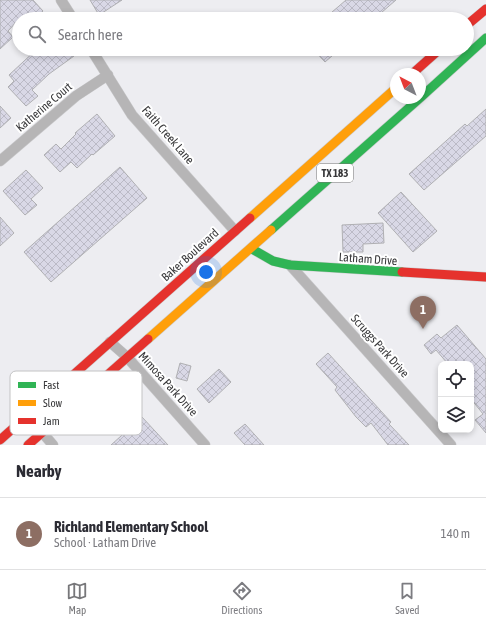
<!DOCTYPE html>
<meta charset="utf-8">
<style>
:root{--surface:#fff;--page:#f7f7f7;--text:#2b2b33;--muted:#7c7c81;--line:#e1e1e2;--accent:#77777a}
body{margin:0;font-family:"Asap Condensed",sans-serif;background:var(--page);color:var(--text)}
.controls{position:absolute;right:12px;bottom:12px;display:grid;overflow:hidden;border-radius:8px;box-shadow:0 2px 6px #0003}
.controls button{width:36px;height:36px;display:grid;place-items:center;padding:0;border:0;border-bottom:1px solid var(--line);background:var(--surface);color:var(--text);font:20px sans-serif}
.compass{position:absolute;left:390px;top:68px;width:36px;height:36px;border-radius:50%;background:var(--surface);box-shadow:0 2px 6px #0003;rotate:318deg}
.you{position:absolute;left:206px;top:272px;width:14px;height:14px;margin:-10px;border:3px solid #fff;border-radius:50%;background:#1a73e8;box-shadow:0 0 0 6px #1a73e833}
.badge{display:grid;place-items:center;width:26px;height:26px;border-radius:50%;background:var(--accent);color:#fff;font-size:13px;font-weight:700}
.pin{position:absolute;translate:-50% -33px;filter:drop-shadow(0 1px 2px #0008)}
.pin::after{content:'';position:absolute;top:21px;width:14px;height:12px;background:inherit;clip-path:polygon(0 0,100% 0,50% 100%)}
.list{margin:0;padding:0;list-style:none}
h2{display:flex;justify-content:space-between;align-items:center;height:52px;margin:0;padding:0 16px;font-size:17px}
h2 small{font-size:13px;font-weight:400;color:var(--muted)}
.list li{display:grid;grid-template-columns:26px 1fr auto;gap:12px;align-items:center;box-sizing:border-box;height:72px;padding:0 16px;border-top:1px solid var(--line)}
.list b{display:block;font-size:15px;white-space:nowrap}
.list p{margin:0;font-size:13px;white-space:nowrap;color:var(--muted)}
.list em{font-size:13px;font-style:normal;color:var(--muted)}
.icon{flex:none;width:22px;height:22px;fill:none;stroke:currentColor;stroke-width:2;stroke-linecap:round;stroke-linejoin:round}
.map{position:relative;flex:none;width:486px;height:445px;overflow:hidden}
.search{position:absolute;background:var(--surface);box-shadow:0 2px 6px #0003;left:12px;right:12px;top:12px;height:44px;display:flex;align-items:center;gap:10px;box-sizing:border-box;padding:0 14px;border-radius:22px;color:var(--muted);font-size:15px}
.sheet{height:124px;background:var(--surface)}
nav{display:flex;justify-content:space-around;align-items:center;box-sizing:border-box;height:56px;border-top:1px solid var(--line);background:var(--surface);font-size:11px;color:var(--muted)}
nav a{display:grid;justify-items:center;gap:2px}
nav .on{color:var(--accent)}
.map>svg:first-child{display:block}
.building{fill:url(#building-cross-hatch);stroke:#b0b0b3}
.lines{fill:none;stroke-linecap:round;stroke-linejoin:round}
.street-casing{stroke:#cacacc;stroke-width:11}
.fast-casing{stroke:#cacacc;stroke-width:10}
.slow-casing{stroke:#cacacc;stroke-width:10}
.jam-casing{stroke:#cacacc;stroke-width:10}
.street{stroke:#b6b5b6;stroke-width:10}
.fast{stroke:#30b455;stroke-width:9}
.slow{stroke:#ff9f0a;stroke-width:9}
.jam{stroke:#e5322d;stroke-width:9}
.labels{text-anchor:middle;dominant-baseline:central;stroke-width:4;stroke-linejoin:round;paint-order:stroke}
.shield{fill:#fff;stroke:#747475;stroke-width:1}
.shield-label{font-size:11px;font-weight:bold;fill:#38383a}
.street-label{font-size:12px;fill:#38383a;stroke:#fff}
.key{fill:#fff;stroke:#c3c3c4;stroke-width:1}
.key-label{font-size:11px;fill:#38383a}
</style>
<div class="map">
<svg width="486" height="445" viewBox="0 0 486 445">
<defs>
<pattern id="building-cross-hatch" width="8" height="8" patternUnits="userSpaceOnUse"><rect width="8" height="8" fill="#d9d8e6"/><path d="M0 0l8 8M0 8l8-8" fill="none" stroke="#bbbac6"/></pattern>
</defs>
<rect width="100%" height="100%" fill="#ededf1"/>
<path class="building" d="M 0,0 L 33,0 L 43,11 L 34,19 L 29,19 L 25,15 L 19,19 L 8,31 L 13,37 L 0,49 Z
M 90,0 L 122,0 L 99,15 Z
M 346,0 L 396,0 L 374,19 L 324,19 Z
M 37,49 L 70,49 L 74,56 L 49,74 L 32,90 L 38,96 L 26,106 L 8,87 L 14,81 L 9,75 Z
M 313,49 L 340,49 L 325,62 Z
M 0,106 L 11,118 L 0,128 Z
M 486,109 L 486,136 L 424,190 L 409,174 L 465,124 L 467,126 Z
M 97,114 L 115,136 L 93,155 L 92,154 L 77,168 L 71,162 L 60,172 L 44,155 L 56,144 L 61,149 L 76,134 L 75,133 Z
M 120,167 L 147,198 L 51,282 L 24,252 Z
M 26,170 L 43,188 L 31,199 L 37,205 L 25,215 L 3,191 Z
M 401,192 L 437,231 L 413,252 L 378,213 Z
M 0,217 L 14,233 L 0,246 Z
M 383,223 L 384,243 L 363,244 L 363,252 L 343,252 L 342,225 Z
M 457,325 L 486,359 L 486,433 L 475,420 L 483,414 L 471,399 L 471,364 L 448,364 L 436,350 L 431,354 L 424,345 L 437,334 L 441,338 Z
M 328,353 L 391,422 L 389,424 L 409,445 L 388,445 L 371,423 L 366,427 L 356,417 L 335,390 L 337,387 L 316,364 Z
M 180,363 L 191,366 L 187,381 L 176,378 Z
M 219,369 L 231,382 L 209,403 L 197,389 Z
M 142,417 L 168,445 L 111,445 Z
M 245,424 L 264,445 L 245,445 L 234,433 Z"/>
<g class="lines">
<g class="street-casing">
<path id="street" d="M 61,0 L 73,19
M 91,49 L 132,115 L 235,231
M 0,161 L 76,96 L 108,75
M 290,265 L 451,445
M 110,342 L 127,357 L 205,445
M 28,416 L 53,445"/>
</g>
<g class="fast-casing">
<path id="fast" d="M 420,98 L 486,38
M 271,230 L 420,98
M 252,249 L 273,261 L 290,265 L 402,272"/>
</g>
<g class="slow-casing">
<path id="slow" d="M 250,218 L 396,88
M 148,339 L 271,230"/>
</g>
<g class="jam-casing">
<path id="jam" d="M 467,25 L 486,9
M 412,74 L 440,49
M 402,272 L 486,277
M 0,440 L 250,218
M 28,445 L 148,339"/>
</g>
<use href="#street" class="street"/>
<use href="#fast" class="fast"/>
<use href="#slow" class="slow"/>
<use href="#jam" class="jam"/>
</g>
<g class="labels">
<rect class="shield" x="317" y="164" width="36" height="18" rx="3"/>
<g class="shield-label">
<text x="335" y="173">TX 183</text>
</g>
<g class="street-label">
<text transform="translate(44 107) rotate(-40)">Katherine Court</text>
<text transform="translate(168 135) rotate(49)">Faith Creek Lane</text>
<text transform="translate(190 255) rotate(-42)">Baker Boulevard</text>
<text transform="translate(368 259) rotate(4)">Latham Drive</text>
<text transform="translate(380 346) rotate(48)">Scruggs Park Drive</text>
<text transform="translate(168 384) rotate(48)">Mimosa Park Drive</text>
</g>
</g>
<rect x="10" y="371" width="132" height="64" rx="6" class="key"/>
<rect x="18" y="382" width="18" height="6" fill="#30b455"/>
<rect x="18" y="400" width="18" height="6" fill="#ff9f0a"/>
<rect x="18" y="418" width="18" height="6" fill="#e5322d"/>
<g class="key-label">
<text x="43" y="389">Fast</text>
<text x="43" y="407">Slow</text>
<text x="43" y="425">Jam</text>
</g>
</svg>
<div class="controls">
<button><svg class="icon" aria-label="locate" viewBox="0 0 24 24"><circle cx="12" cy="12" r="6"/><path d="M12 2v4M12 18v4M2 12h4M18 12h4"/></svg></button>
<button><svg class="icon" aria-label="layers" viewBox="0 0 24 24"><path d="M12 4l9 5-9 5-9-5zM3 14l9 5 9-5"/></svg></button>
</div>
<svg class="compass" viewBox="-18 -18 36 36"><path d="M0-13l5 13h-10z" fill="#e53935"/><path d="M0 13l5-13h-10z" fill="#7c7c81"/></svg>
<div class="you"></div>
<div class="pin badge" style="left:423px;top:329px;background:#8d6e63">1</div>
<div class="search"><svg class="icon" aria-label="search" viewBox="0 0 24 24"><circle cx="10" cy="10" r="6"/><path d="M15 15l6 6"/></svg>Search here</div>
</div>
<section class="sheet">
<h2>Nearby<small></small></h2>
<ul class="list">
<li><span class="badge" style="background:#8d6e63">1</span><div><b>Richland Elementary School</b><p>School · Latham Drive</p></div><em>140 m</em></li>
</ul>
</section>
<nav>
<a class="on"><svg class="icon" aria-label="map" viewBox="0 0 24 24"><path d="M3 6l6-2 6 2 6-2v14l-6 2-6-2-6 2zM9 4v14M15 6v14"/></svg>Map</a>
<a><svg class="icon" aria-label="directions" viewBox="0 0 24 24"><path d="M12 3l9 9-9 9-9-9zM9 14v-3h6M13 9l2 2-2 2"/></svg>Directions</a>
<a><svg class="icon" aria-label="saved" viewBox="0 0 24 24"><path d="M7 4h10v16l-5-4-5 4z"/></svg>Saved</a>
</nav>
